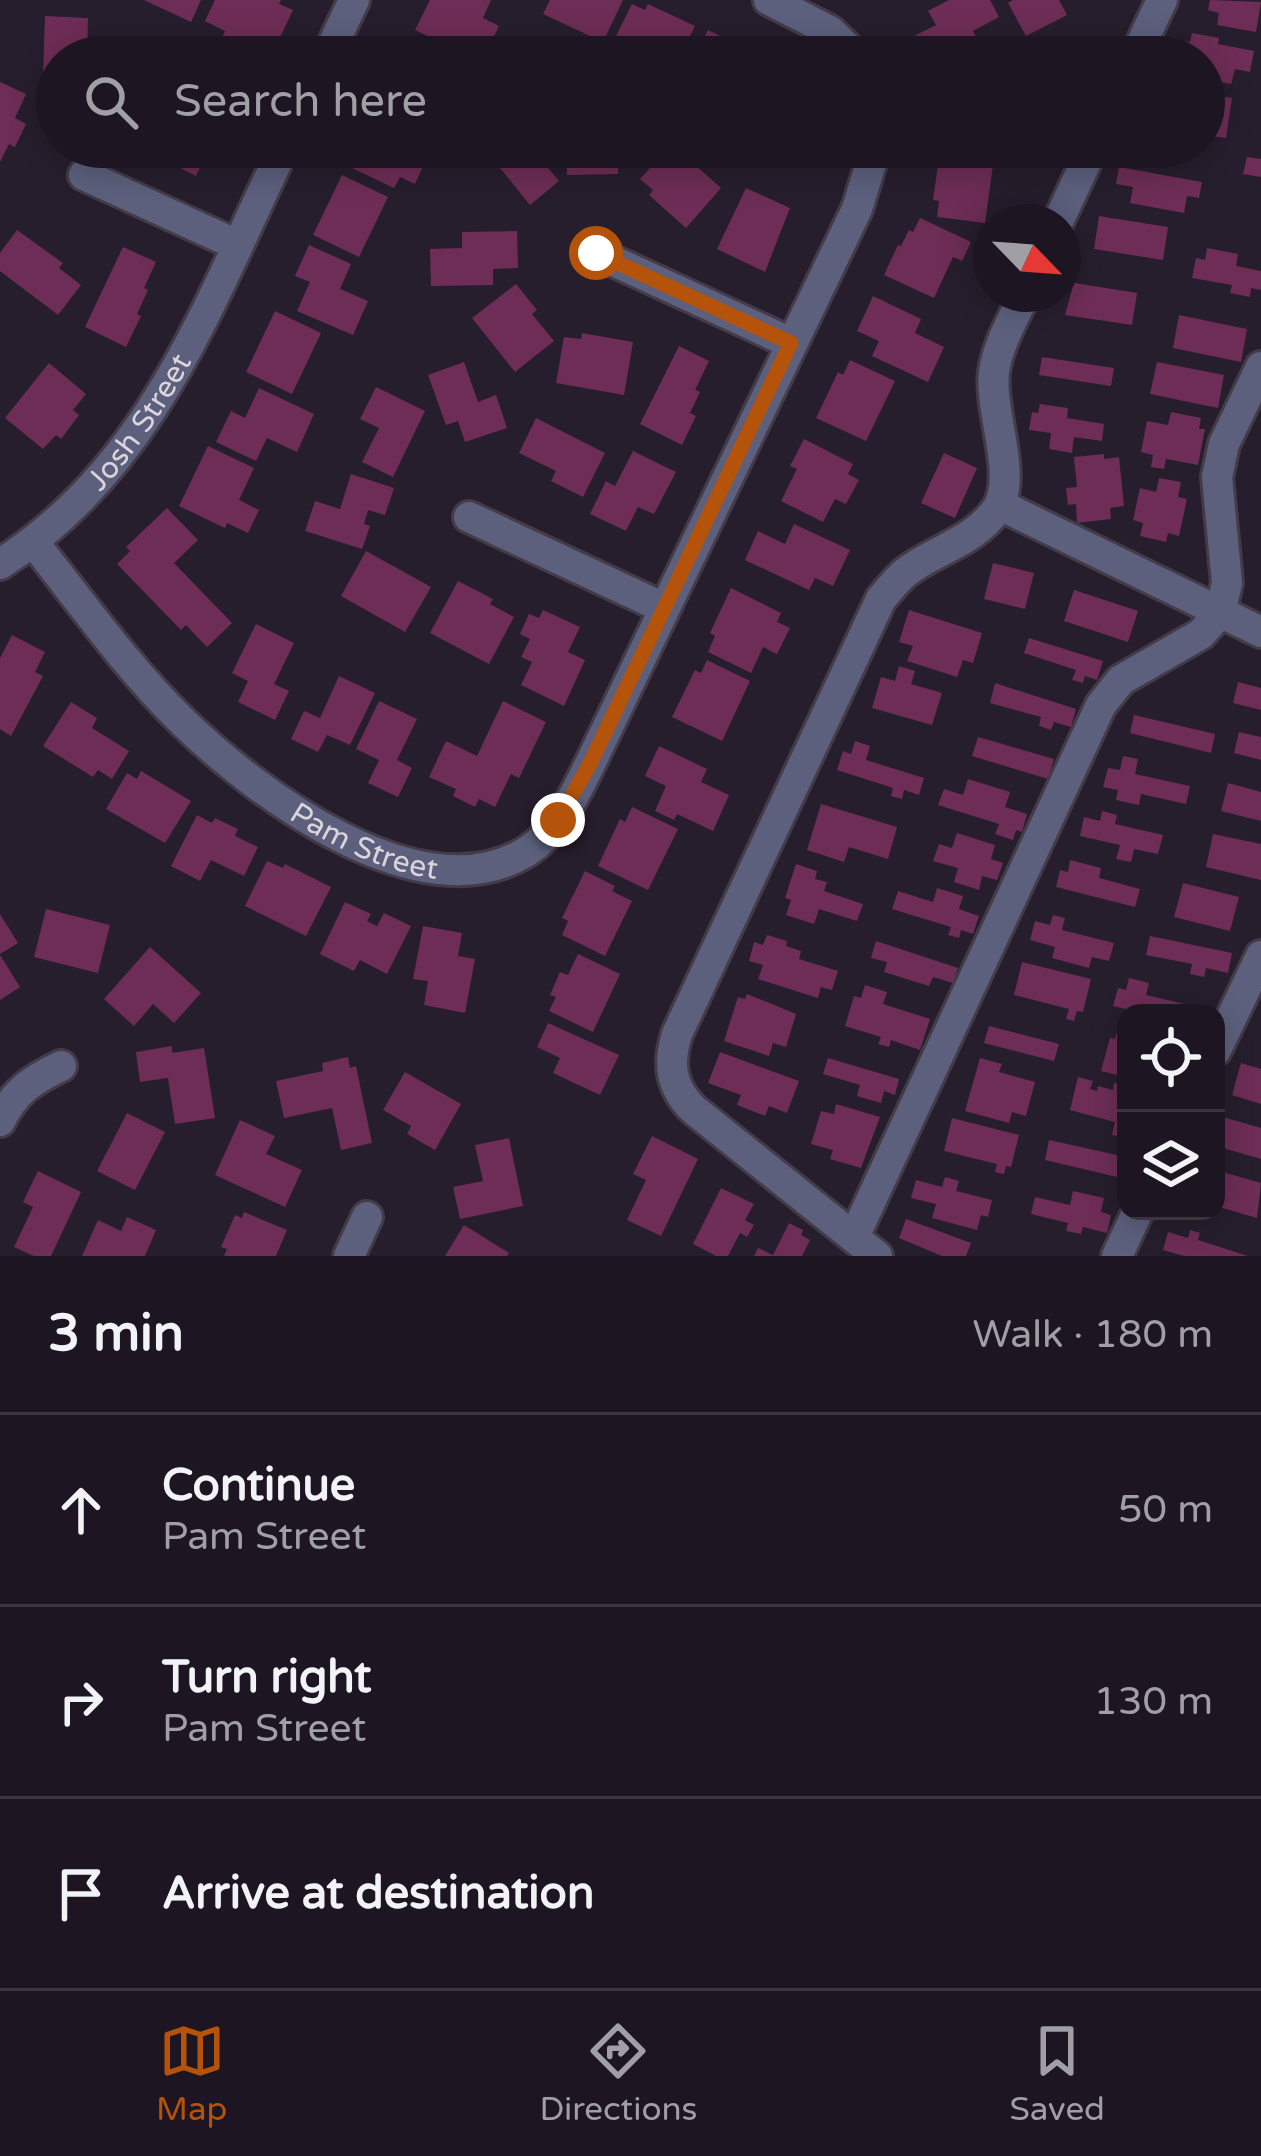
<!DOCTYPE html>
<meta charset="utf-8">
<style>
:root{--surface:#1d1622;--page:#2a232f;--text:#f1f3f6;--muted:#a09fa5;--line:#3b3540;--accent:#b45309}
body{margin:0;font-family:"Varela Round",sans-serif;background:var(--page);color:var(--text)}
.controls{position:absolute;right:36px;bottom:36px;display:grid;overflow:hidden;border-radius:24px;box-shadow:0 6px 30px #0003}
.controls button{width:108px;height:108px;display:grid;place-items:center;padding:0;border:0;border-bottom:3px solid var(--line);background:var(--surface);color:var(--text);font:60px sans-serif}
.compass{position:absolute;left:973px;top:204px;width:108px;height:108px;border-radius:50%;background:var(--surface);box-shadow:0 6px 30px #0003;rotate:115deg}
.stop{position:absolute;width:36px;height:36px;margin:-27px;border:9px solid #b45309;border-radius:50%;background:#fff}
.stop.end{background:#b45309;border-color:#fff;box-shadow:0 3px 12px #0008}
.list{margin:0;padding:0;list-style:none}
h2{display:flex;justify-content:space-between;align-items:center;height:156px;margin:0;padding:0 48px;font-size:51px}
h2 small{font-size:39px;font-weight:400;color:var(--muted)}
.list li{display:grid;grid-template-columns:78px 1fr auto;gap:36px;align-items:center;box-sizing:border-box;height:192px;padding:0 48px;border-top:3px solid var(--line)}
.list b{display:block;font-size:45px;white-space:nowrap}
.list p{margin:0;font-size:39px;white-space:nowrap;color:var(--muted)}
.list em{font-size:39px;font-style:normal;color:var(--muted)}
.icon{flex:none;width:66px;height:66px;fill:none;stroke:currentColor;stroke-width:2;stroke-linecap:round;stroke-linejoin:round}
.map{position:relative;flex:none;width:1261px;height:1256px;overflow:hidden}
.search{position:absolute;background:var(--surface);box-shadow:0 6px 30px #0003;left:36px;right:36px;top:36px;height:132px;display:flex;align-items:center;gap:30px;box-sizing:border-box;padding:0 42px;border-radius:66px;color:var(--muted);font-size:45px}
.sheet{height:732px;background:var(--surface)}
nav{display:flex;justify-content:space-around;align-items:center;box-sizing:border-box;height:168px;border-top:3px solid var(--line);background:var(--surface);font-size:33px;color:var(--muted)}
nav a{display:grid;justify-items:center;gap:6px}
nav .on{color:var(--accent)}
.map>svg:first-child{display:block}
.building{fill:#6d2d56}
.lines{fill:none;stroke-linecap:round;stroke-linejoin:round}
.minor-casing{stroke:#443b49;stroke-width:36}
.minor{stroke:#5d607d;stroke-width:30}
.route{stroke:#b45309;stroke-width:15}
.labels{text-anchor:middle;dominant-baseline:central;stroke-width:10;stroke-linejoin:round;paint-order:stroke}
.street-label{font-size:30px;fill:#dad4de;stroke:#271e2d}
</style>
<div class="map">
<svg width="1261" height="1256" viewBox="0 0 1261 1256">
<rect width="100%" height="100%" fill="#271e2d"/>
<path class="building" d="M 144,0 L 201,0 L 191,22 Z
M 215,0 L 281,0 L 279,4 L 293,10 L 272,54 L 249,44 L 243,56 L 219,44 L 225,31 L 205,21 Z
M 430,0 L 491,0 L 483,18 L 499,26 L 488,49 L 470,40 L 464,53 L 415,30 Z
M 550,0 L 623,0 L 603,42 L 543,14 Z
M 949,0 L 990,0 L 999,17 L 973,31 L 981,46 L 961,57 L 923,57 L 912,37 L 936,25 L 928,11 Z
M 1013,0 L 1059,0 L 1067,15 L 1026,36 L 1008,3 Z
M 1210,0 L 1261,2 L 1256,32 L 1217,25 L 1219,13 L 1208,10 Z
M 632,4 L 645,10 L 648,4 L 695,26 L 680,57 L 633,57 L 611,46 Z
M 45,16 L 88,18 L 87,57 L 57,57 L 57,76 L 43,75 Z
M 708,30 L 736,44 L 734,49 L 740,52 L 743,47 L 754,53 L 752,57 L 695,57 Z
M 1192,33 L 1219,38 L 1218,44 L 1254,51 L 1250,72 L 1235,69 L 1231,84 L 1204,79 L 1204,57 L 1180,57 L 1183,41 L 1190,42 Z
M 414,41 L 446,57 L 406,57 Z
M 0,82 L 26,94 L 15,118 L 26,124 L 15,147 L 9,144 L 0,162 Z
M 1204,94 L 1232,98 L 1226,138 L 1204,135 Z
M 169,147 L 210,147 L 196,176 L 163,159 Z
M 362,147 L 415,147 L 410,157 L 424,164 L 415,184 L 400,177 L 394,188 L 352,168 Z
M 502,147 L 550,147 L 555,152 L 543,162 L 559,181 L 530,205 L 496,163 L 507,154 Z
M 567,147 L 636,147 L 636,167 L 618,167 L 618,174 L 567,175 Z
M 669,147 L 675,147 L 721,188 L 686,228 L 649,195 L 653,190 L 640,179 Z
M 770,147 L 817,147 L 817,164 L 770,166 Z
M 940,150 L 994,158 L 985,223 L 937,217 L 939,201 L 933,200 Z
M 1247,157 L 1261,159 L 1261,177 L 1243,174 Z
M 1119,167 L 1202,182 L 1199,198 L 1187,196 L 1184,213 L 1130,203 L 1133,187 L 1116,184 Z
M 342,175 L 388,197 L 359,257 L 313,235 Z
M 746,188 L 790,208 L 765,272 L 717,249 Z
M 1099,216 L 1168,227 L 1163,260 L 1094,249 Z
M 920,218 L 971,242 L 962,261 L 953,257 L 934,298 L 884,275 L 898,245 L 901,246 L 909,230 L 913,232 Z
M 17,230 L 63,263 L 59,268 L 81,285 L 58,315 L 0,271 L 0,253 Z
M 517,231 L 518,268 L 493,269 L 493,285 L 431,286 L 430,249 L 462,248 L 462,232 Z
M 309,245 L 351,264 L 340,289 L 368,301 L 353,335 L 297,311 L 310,282 L 295,276 Z
M 123,247 L 156,262 L 144,288 L 148,290 L 137,314 L 141,316 L 126,347 L 85,327 Z
M 1207,248 L 1238,254 L 1236,266 L 1261,271 L 1261,290 L 1251,288 L 1250,297 L 1230,293 L 1232,285 L 1192,278 L 1196,258 L 1205,260 Z
M 1074,283 L 1137,293 L 1132,325 L 1065,315 Z
M 516,284 L 537,310 L 532,314 L 554,341 L 515,372 L 472,318 Z
M 873,296 L 921,319 L 915,333 L 944,347 L 928,382 L 872,356 L 879,341 L 857,331 Z
M 275,311 L 321,333 L 292,394 L 246,372 Z
M 1179,315 L 1247,329 L 1241,362 L 1173,348 Z
M 582,333 L 633,342 L 624,395 L 556,383 L 564,337 L 581,339 Z
M 679,346 L 709,361 L 695,390 L 700,392 L 690,413 L 696,416 L 682,445 L 640,424 Z
M 1042,357 L 1114,368 L 1111,386 L 1039,375 Z
M 850,360 L 895,381 L 866,441 L 816,418 L 838,372 L 843,375 Z
M 464,362 L 478,402 L 496,395 L 507,428 L 465,442 L 458,421 L 446,425 L 428,375 Z
M 1157,362 L 1224,375 L 1218,408 L 1150,394 Z
M 49,363 L 86,394 L 73,410 L 79,415 L 61,439 L 56,435 L 43,449 L 5,418 Z
M 376,387 L 425,411 L 393,477 L 362,462 L 379,428 L 360,419 Z
M 259,388 L 314,414 L 297,452 L 267,438 L 256,461 L 216,442 L 231,411 L 245,418 Z
M 1040,404 L 1068,408 L 1067,418 L 1104,424 L 1102,441 L 1074,437 L 1072,453 L 1049,449 L 1051,433 L 1029,430 L 1032,412 L 1038,413 Z
M 1171,412 L 1201,418 L 1199,429 L 1205,429 L 1198,465 L 1166,459 L 1164,469 L 1151,467 L 1153,455 L 1141,452 L 1147,421 L 1168,425 Z
M 536,418 L 605,453 L 583,497 L 551,481 L 556,471 L 519,453 Z
M 804,439 L 853,464 L 848,474 L 859,480 L 846,504 L 835,499 L 823,522 L 781,501 L 797,469 L 790,466 Z
M 208,446 L 254,468 L 239,500 L 259,510 L 248,533 L 227,523 L 225,528 L 179,506 Z
M 633,451 L 676,472 L 654,514 L 638,507 L 626,531 L 590,514 L 606,481 L 615,486 Z
M 944,453 L 977,468 L 955,518 L 921,503 Z
M 1104,454 L 1104,459 L 1119,457 L 1124,506 L 1110,508 L 1111,519 L 1077,523 L 1076,504 L 1068,505 L 1066,488 L 1077,487 L 1074,457 Z
M 351,474 L 394,488 L 385,515 L 368,510 L 364,524 L 370,526 L 362,549 L 305,531 L 315,501 L 340,509 Z
M 1159,478 L 1181,482 L 1178,497 L 1187,499 L 1179,536 L 1168,533 L 1166,542 L 1140,536 L 1143,523 L 1133,520 L 1140,488 L 1156,492 Z
M 167,508 L 198,540 L 174,563 L 232,623 L 207,647 L 186,625 L 181,630 L 117,564 L 130,551 L 126,547 Z
M 794,524 L 850,550 L 833,586 L 815,578 L 809,590 L 745,560 L 758,531 L 785,544 Z
M 366,551 L 431,587 L 405,632 L 341,596 Z
M 993,563 L 1034,573 L 1025,609 L 984,599 Z
M 458,581 L 493,599 L 490,604 L 514,617 L 489,664 L 430,633 Z
M 731,588 L 781,613 L 777,622 L 790,628 L 777,654 L 763,647 L 751,673 L 708,652 L 715,636 L 710,633 Z
M 1074,590 L 1138,611 L 1128,642 L 1064,621 Z
M 543,610 L 580,627 L 568,652 L 585,660 L 564,706 L 521,685 L 532,662 L 521,657 L 530,639 L 520,634 L 529,614 L 539,618 Z
M 909,610 L 982,633 L 973,663 L 963,660 L 957,677 L 907,661 L 913,646 L 899,642 Z
M 256,624 L 294,643 L 274,684 L 289,691 L 275,720 L 238,702 L 248,681 L 232,673 Z
M 12,635 L 45,652 L 35,672 L 43,676 L 11,736 L 0,729 L 0,658 Z
M 1029,638 L 1103,661 L 1097,680 L 1085,676 L 1083,683 L 1072,680 L 1076,670 L 1024,653 Z
M 707,660 L 750,681 L 722,741 L 672,717 L 695,670 L 701,673 Z
M 899,666 L 915,671 L 911,684 L 942,693 L 932,725 L 872,708 L 881,677 L 895,681 Z
M 339,676 L 375,693 L 350,745 L 327,735 L 318,752 L 291,739 L 304,711 L 320,718 Z
M 1238,682 L 1261,688 L 1261,710 L 1233,703 Z
M 995,683 L 1076,709 L 1071,727 L 1054,722 L 1051,730 L 1039,726 L 1041,717 L 990,703 Z
M 379,701 L 417,719 L 397,760 L 412,768 L 398,797 L 368,783 L 379,760 L 356,749 Z
M 503,701 L 546,722 L 519,778 L 511,774 L 495,807 L 479,799 L 475,807 L 453,796 L 456,789 L 429,777 L 446,741 L 477,756 Z
M 71,702 L 97,718 L 92,728 L 129,751 L 112,779 L 98,770 L 93,777 L 43,746 Z
M 1134,715 L 1215,734 L 1211,753 L 1130,733 Z
M 1239,732 L 1261,737 L 1261,760 L 1234,753 Z
M 978,737 L 1054,759 L 1048,779 L 972,756 Z
M 855,741 L 870,746 L 866,760 L 924,778 L 919,795 L 904,790 L 902,799 L 891,796 L 893,788 L 837,770 L 843,751 L 851,754 Z
M 659,746 L 707,769 L 701,782 L 729,795 L 713,831 L 677,814 L 674,820 L 655,811 L 666,786 L 645,776 Z
M 1123,756 L 1138,759 L 1135,774 L 1190,786 L 1186,804 L 1141,794 L 1139,805 L 1116,800 L 1118,790 L 1103,787 L 1108,768 L 1120,770 Z
M 141,771 L 191,801 L 165,843 L 106,809 L 127,773 L 137,779 Z
M 968,779 L 1010,792 L 1005,807 L 1027,814 L 1022,832 L 1016,830 L 1013,840 L 995,834 L 999,824 L 938,805 L 944,789 L 963,795 Z
M 1228,783 L 1261,792 L 1261,821 L 1221,811 Z
M 821,804 L 897,827 L 888,859 L 849,847 L 844,862 L 807,850 Z
M 632,807 L 678,829 L 648,890 L 598,866 L 620,819 L 625,822 Z
M 1102,811 L 1117,815 L 1115,824 L 1163,835 L 1158,854 L 1134,849 L 1131,862 L 1116,859 L 1120,845 L 1080,836 L 1084,817 L 1100,821 Z
M 197,815 L 212,823 L 215,818 L 238,829 L 235,836 L 258,847 L 244,876 L 211,860 L 200,881 L 171,866 Z
M 957,833 L 995,845 L 991,859 L 1003,863 L 997,880 L 982,876 L 979,890 L 954,882 L 958,868 L 933,861 L 939,844 L 952,848 Z
M 1213,834 L 1261,844 L 1261,880 L 1206,867 Z
M 1070,860 L 1101,868 L 1099,878 L 1140,889 L 1135,907 L 1056,887 L 1060,870 L 1068,872 Z
M 267,861 L 283,868 L 285,864 L 331,887 L 306,936 L 245,906 Z
M 796,864 L 817,871 L 815,879 L 827,882 L 824,891 L 863,904 L 857,921 L 819,909 L 814,924 L 786,915 L 791,900 L 785,898 Z
M 585,871 L 615,886 L 612,891 L 632,901 L 605,956 L 562,935 L 568,921 L 562,918 Z
M 1183,883 L 1239,897 L 1230,931 L 1174,917 Z
M 937,888 L 963,896 L 959,909 L 979,916 L 973,934 L 961,930 L 959,938 L 948,935 L 951,927 L 892,909 L 898,891 L 933,902 Z
M 345,902 L 371,914 L 367,921 L 377,926 L 384,913 L 411,926 L 387,974 L 360,960 L 354,971 L 320,954 Z
M 46,909 L 110,925 L 98,973 L 34,957 Z
M 0,914 L 18,943 L 0,954 Z
M 1053,915 L 1065,918 L 1062,930 L 1114,943 L 1109,961 L 1092,957 L 1089,968 L 1052,958 L 1055,947 L 1030,940 L 1035,921 L 1050,925 Z
M 423,926 L 462,933 L 458,956 L 475,959 L 465,1013 L 424,1005 L 428,981 L 413,979 Z
M 767,935 L 787,941 L 786,946 L 801,951 L 799,959 L 838,971 L 832,990 L 821,987 L 818,998 L 758,979 L 763,965 L 749,961 L 754,942 L 763,945 Z
M 1150,936 L 1232,953 L 1228,973 L 1206,968 L 1204,977 L 1190,974 L 1192,964 L 1146,955 Z
M 876,941 L 958,968 L 953,983 L 933,977 L 929,986 L 884,972 L 887,962 L 871,958 Z
M 150,947 L 201,993 L 174,1023 L 153,1004 L 134,1026 L 104,999 Z
M 578,954 L 620,974 L 593,1032 L 549,1011 L 556,997 L 550,995 L 560,972 L 568,975 Z
M 0,955 L 20,987 L 0,1000 Z
M 1022,962 L 1091,979 L 1083,1012 L 1077,1011 L 1074,1021 L 1066,1019 L 1069,1009 L 1014,995 Z
M 1129,978 L 1149,983 L 1146,995 L 1206,1009 L 1205,1013 L 1143,1013 L 1113,1006 L 1118,988 L 1126,990 Z
M 865,985 L 887,992 L 883,1004 L 930,1019 L 920,1050 L 891,1040 L 889,1047 L 878,1044 L 881,1037 L 845,1026 L 854,996 L 861,998 Z
M 747,994 L 796,1014 L 786,1047 L 773,1043 L 769,1056 L 724,1041 L 738,997 L 745,999 Z
M 548,1023 L 619,1055 L 600,1095 L 553,1073 L 560,1058 L 537,1047 Z
M 989,1026 L 1059,1044 L 1054,1061 L 984,1043 Z
M 1118,1027 L 1126,1029 L 1126,1077 L 1101,1071 L 1110,1038 L 1115,1039 Z
M 172,1046 L 172,1053 L 204,1048 L 215,1118 L 175,1124 L 168,1078 L 140,1082 L 136,1052 Z
M 720,1052 L 799,1081 L 787,1113 L 769,1106 L 765,1116 L 737,1105 L 741,1095 L 708,1083 Z
M 348,1057 L 350,1068 L 356,1066 L 372,1143 L 341,1150 L 332,1108 L 284,1118 L 276,1081 L 323,1071 L 322,1063 Z
M 828,1058 L 899,1079 L 895,1095 L 884,1091 L 881,1103 L 857,1096 L 860,1085 L 823,1074 Z
M 980,1058 L 1002,1064 L 999,1072 L 1035,1082 L 1026,1116 L 1012,1112 L 1009,1123 L 965,1111 Z
M 1241,1063 L 1261,1069 L 1261,1104 L 1232,1095 Z
M 405,1072 L 461,1104 L 435,1150 L 407,1134 L 411,1126 L 383,1110 Z
M 1078,1077 L 1093,1081 L 1090,1089 L 1097,1091 L 1098,1086 L 1113,1090 L 1114,1083 L 1126,1086 L 1126,1138 L 1112,1135 L 1115,1122 L 1070,1110 Z
M 836,1104 L 880,1117 L 861,1168 L 830,1159 L 833,1150 L 811,1144 L 821,1111 L 834,1114 Z
M 127,1113 L 165,1132 L 135,1190 L 97,1171 Z
M 1223,1117 L 1261,1128 L 1261,1159 L 1216,1146 L 1216,1126 L 1220,1127 Z
M 952,1118 L 1019,1135 L 1011,1167 L 1006,1166 L 1004,1174 L 995,1172 L 997,1164 L 944,1151 Z
M 240,1120 L 275,1136 L 266,1154 L 302,1170 L 285,1207 L 215,1175 Z
M 652,1136 L 698,1159 L 661,1236 L 627,1220 L 646,1180 L 633,1174 Z
M 509,1138 L 523,1206 L 460,1219 L 453,1187 L 483,1181 L 475,1145 Z
M 1049,1140 L 1126,1157 L 1126,1179 L 1045,1160 Z
M 1216,1170 L 1261,1183 L 1257,1218 L 1216,1206 Z
M 38,1171 L 81,1192 L 51,1256 L 34,1256 L 14,1247 L 33,1207 L 23,1202 Z
M 945,1177 L 959,1181 L 956,1191 L 992,1200 L 988,1217 L 981,1215 L 977,1230 L 932,1218 L 936,1204 L 911,1198 L 916,1180 L 942,1187 Z
M 721,1188 L 754,1204 L 745,1220 L 754,1225 L 747,1237 L 740,1233 L 728,1256 L 716,1256 L 693,1244 Z
M 1073,1191 L 1104,1198 L 1101,1212 L 1111,1215 L 1107,1233 L 1083,1227 L 1081,1234 L 1066,1231 L 1068,1223 L 1031,1214 L 1035,1197 L 1070,1205 Z
M 244,1212 L 287,1230 L 276,1256 L 224,1256 L 227,1249 L 221,1247 L 235,1215 L 242,1218 Z
M 127,1217 L 156,1230 L 145,1256 L 82,1256 L 98,1220 L 121,1231 Z
M 906,1219 L 971,1243 L 966,1256 L 942,1256 L 899,1238 Z
M 789,1223 L 803,1230 L 801,1235 L 810,1240 L 802,1256 L 754,1256 L 758,1248 L 773,1255 Z
M 464,1225 L 509,1253 L 507,1256 L 445,1256 Z
M 1190,1230 L 1200,1233 L 1198,1240 L 1248,1256 L 1184,1256 L 1163,1250 L 1168,1232 L 1188,1238 Z"/>
<g class="lines">
<g class="minor-casing">
<g id="minor">
<path d="M 769,0 L 830,31 L 857,57"/>
<path d="M 327,57 L 354,0"/>
<path d="M 1135,57 L 1162,0"/>
<path d="M 84,175 L 237,245"/>
<path d="M 1058,222 L 1093,147"/>
<path d="M 596,253 L 791,343"/>
<path d="M 1000,505 L 1261,632"/>
<path d="M 469,517 L 664,608"/>
<path id="s1" d="M 34,543 C 81,602 126,666 180,719 C 254,792 420,917 526,852 C 558,832 574,796 590,764 L 857,209 L 876,147"/>
<path id="s2" d="M 0,564 C 152,468 209,302 284,147"/>
<path d="M 1216,1050 L 1261,956"/>
<path d="M 0,1121 C 14,1092 32,1080 61,1066"/>
<path d="M 854,1237 L 1101,705 L 1121,680 L 1201,634 L 1220,613 L 1227,583 L 1217,477 L 1224,444 L 1261,367"/>
<path d="M 349,1256 L 367,1217"/>
<path d="M 877,1256 L 693,1109 C 670,1086 668,1063 677,1034 L 881,599 C 889,590 897,579 906,572 C 936,549 974,542 997,509 C 1018,476 989,411 994,372 C 998,344 1013,319 1025,294"/>
<path d="M 1117,1256 L 1138,1211"/>
</g>
</g>
<use href="#minor" class="minor"/>
</g>
<g class="lines">
<path class="route" d="M 558,820 L 590,764 L 791,343 L 596,253"/>
</g>
<g class="labels">
<g class="street-label">
<text stroke="none"><textPath href="#s2" startOffset="201">Josh Street</textPath></text>
<text stroke="none"><textPath href="#s1" startOffset="453">Pam Street</textPath></text>
</g>
</g>
</svg>
<div class="controls">
<button><svg class="icon" aria-label="locate" viewBox="0 0 24 24"><circle cx="12" cy="12" r="6"/><path d="M12 2v4M12 18v4M2 12h4M18 12h4"/></svg></button>
<button><svg class="icon" aria-label="layers" viewBox="0 0 24 24"><path d="M12 4l9 5-9 5-9-5zM3 14l9 5 9-5"/></svg></button>
</div>
<svg class="compass" viewBox="-18 -18 36 36"><path d="M0-13l5 13h-10z" fill="#e53935"/><path d="M0 13l5-13h-10z" fill="#a09fa5"/></svg>
<div class="stop" style="left:596px;top:253px"></div>
<div class="stop end" style="left:558px;top:820px"></div>
<div class="search"><svg class="icon" aria-label="search" viewBox="0 0 24 24"><circle cx="10" cy="10" r="6"/><path d="M15 15l6 6"/></svg>Search here</div>
</div>
<section class="sheet">
<h2>3 min<small>Walk · 180 m</small></h2>
<ul class="list">
<li><svg class="icon" aria-label="ahead" viewBox="0 0 24 24"><path d="M12 20V5M6 11l6-6 6 6"/></svg><div><b>Continue</b><p>Pam Street</p></div><em>50 m</em></li>
<li><svg class="icon" aria-label="right" viewBox="0 0 24 24"><path d="M7 20v-9h11M14 6l5 5-5 5"/></svg><div><b>Turn right</b><p>Pam Street</p></div><em>130 m</em></li>
<li><svg class="icon" aria-label="arrive" viewBox="0 0 24 24"><path d="M6 21V4h12l-3 4 3 4H6"/></svg><div><b>Arrive at destination</b></div></li>
</ul>
</section>
<nav>
<a class="on"><svg class="icon" aria-label="map" viewBox="0 0 24 24"><path d="M3 6l6-2 6 2 6-2v14l-6 2-6-2-6 2zM9 4v14M15 6v14"/></svg>Map</a>
<a><svg class="icon" aria-label="directions" viewBox="0 0 24 24"><path d="M12 3l9 9-9 9-9-9zM9 14v-3h6M13 9l2 2-2 2"/></svg>Directions</a>
<a><svg class="icon" aria-label="saved" viewBox="0 0 24 24"><path d="M7 4h10v16l-5-4-5 4z"/></svg>Saved</a>
</nav>
